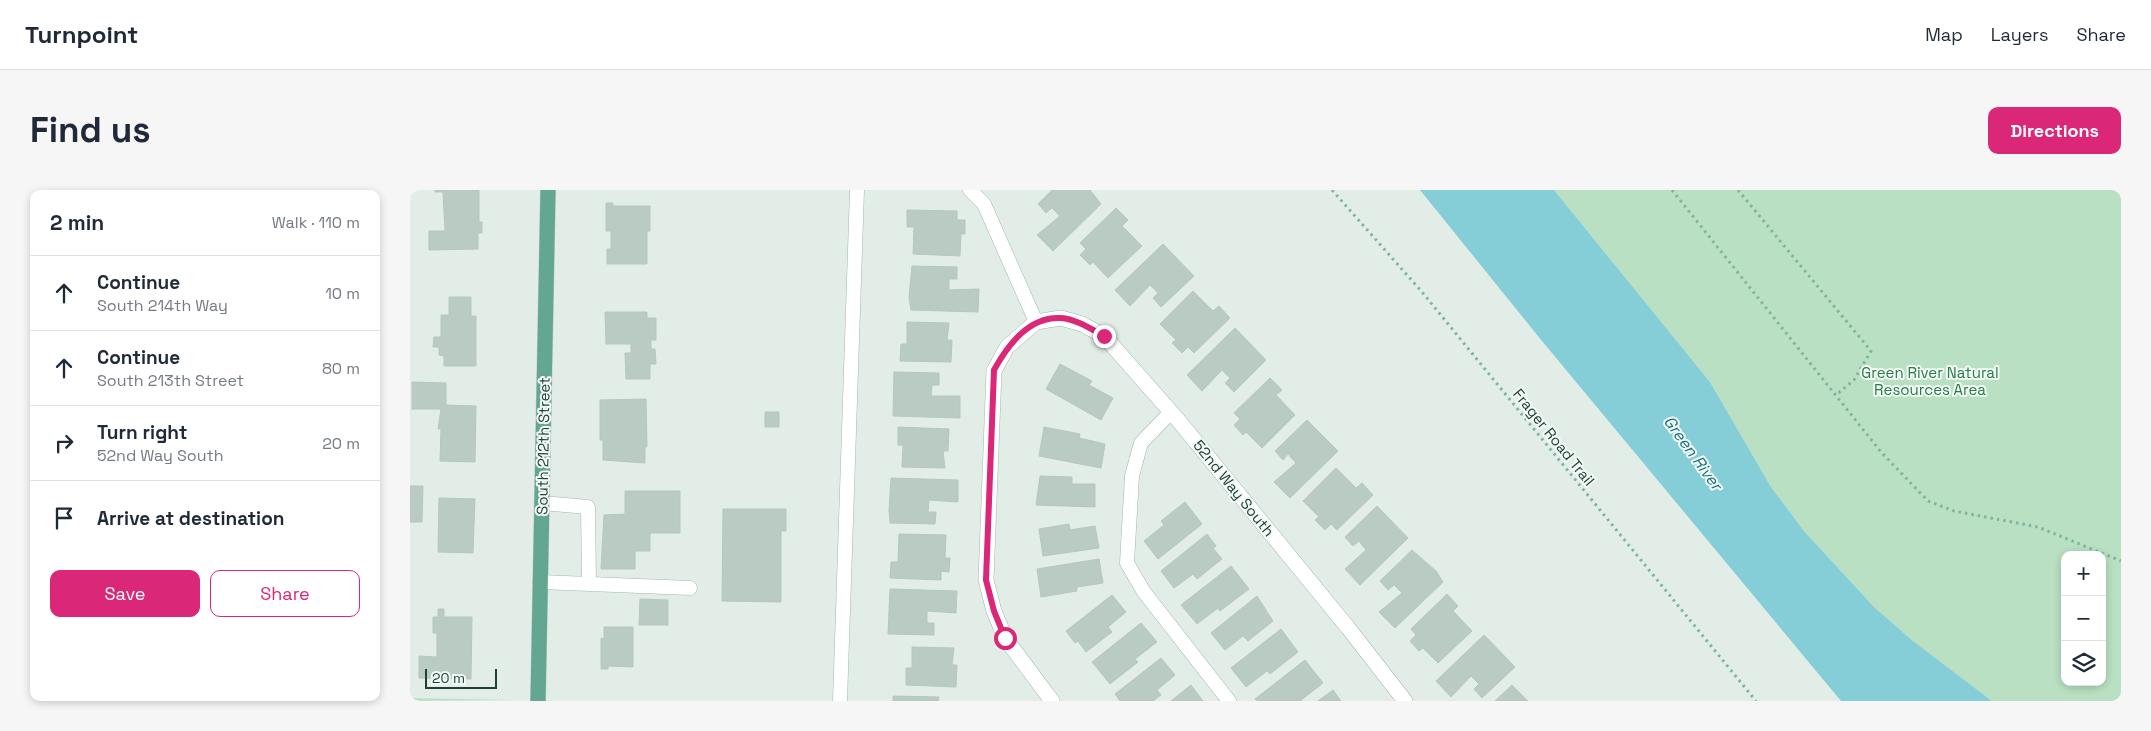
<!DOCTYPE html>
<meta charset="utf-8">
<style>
:root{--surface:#fff;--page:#f6f6f7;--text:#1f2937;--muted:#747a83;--line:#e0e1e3;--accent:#db2777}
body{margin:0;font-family:"Space Grotesk",sans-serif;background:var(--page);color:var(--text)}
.controls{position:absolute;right:15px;bottom:15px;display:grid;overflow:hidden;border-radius:10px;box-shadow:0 2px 8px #0003}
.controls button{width:45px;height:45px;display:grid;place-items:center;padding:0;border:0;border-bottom:1px solid var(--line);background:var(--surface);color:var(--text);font:25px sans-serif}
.scale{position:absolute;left:15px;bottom:12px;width:72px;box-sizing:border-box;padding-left:5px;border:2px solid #204036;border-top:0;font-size:14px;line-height:18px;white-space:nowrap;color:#204036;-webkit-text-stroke:4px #f3f9f6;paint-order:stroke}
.stop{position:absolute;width:15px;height:15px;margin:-11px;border:4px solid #db2777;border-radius:50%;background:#fff}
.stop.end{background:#db2777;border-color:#fff;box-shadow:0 1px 5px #0008}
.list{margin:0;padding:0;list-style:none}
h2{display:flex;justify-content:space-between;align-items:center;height:65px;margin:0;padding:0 20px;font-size:21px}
h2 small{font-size:16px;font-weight:400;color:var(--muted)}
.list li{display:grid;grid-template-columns:32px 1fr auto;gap:15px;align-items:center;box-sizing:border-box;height:75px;padding:0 20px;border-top:1px solid var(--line)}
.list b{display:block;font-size:19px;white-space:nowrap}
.list p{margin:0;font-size:16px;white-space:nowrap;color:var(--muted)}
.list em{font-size:16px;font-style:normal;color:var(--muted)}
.actions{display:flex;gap:10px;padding:15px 20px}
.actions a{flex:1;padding:11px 0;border:1px solid var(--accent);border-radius:10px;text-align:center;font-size:18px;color:var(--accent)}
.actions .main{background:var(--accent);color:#fff}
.icon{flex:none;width:28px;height:28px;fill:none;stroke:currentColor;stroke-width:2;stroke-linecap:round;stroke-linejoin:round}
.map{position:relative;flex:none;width:1711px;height:511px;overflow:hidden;border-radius:10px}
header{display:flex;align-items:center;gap:30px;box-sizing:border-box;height:70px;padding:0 25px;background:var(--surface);border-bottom:1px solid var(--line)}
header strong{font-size:24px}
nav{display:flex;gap:28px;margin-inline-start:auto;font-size:18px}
.intro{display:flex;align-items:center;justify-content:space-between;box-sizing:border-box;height:120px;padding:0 30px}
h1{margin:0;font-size:35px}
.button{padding:12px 22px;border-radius:10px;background:var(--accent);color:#fff;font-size:18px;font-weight:700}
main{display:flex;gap:30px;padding:0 30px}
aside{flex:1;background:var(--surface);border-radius:10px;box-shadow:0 2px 8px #0003}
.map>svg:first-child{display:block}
.green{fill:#b9e0c2;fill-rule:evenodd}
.water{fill:#86ced7}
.building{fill:#bacbc3;stroke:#b4c8be}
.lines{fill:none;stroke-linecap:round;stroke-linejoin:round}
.lane-casing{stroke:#a4b6af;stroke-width:15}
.street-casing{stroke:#a4b6af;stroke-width:16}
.primary-casing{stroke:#c1cac7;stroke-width:16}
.path{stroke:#80b4a1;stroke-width:3;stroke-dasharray:2.5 4;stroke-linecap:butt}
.lane{stroke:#fff;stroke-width:14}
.street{stroke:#fff;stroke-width:15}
.primary{stroke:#63a692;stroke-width:15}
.route{stroke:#db2777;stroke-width:6}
.labels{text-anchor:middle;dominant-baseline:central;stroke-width:4;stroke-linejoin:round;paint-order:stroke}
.park-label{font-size:15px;fill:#277a43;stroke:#f3f9f6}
.street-label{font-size:15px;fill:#204036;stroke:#f3f9f6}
.water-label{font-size:16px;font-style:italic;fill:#157481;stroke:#f3f9f6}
</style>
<header>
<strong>Turnpoint</strong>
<nav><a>Map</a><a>Layers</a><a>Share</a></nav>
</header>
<div class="intro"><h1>Find us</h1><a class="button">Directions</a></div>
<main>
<aside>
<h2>2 min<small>Walk · 110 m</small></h2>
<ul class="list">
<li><svg class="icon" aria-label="ahead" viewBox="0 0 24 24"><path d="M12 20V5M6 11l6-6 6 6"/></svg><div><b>Continue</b><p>South 214th Way</p></div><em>10 m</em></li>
<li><svg class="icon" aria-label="ahead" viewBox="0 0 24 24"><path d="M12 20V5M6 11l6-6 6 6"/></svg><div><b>Continue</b><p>South 213th Street</p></div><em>80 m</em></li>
<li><svg class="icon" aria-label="right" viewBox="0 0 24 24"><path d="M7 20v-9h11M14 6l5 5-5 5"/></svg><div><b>Turn right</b><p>52nd Way South</p></div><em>20 m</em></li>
<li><svg class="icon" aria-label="arrive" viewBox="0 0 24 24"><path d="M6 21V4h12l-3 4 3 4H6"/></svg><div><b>Arrive at destination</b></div></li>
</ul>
<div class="actions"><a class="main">Save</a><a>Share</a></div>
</aside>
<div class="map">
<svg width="1711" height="511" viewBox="0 0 1711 511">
<rect width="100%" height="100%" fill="#e2ede8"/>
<path class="green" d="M 1144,0 L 1711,0 L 1711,511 L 1582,511 L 1503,451 L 1464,417 L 1394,341 L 1361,297 L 1300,192 ZM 1655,365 L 1692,365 L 1692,492 L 1655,492 Z
M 0,508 L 98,510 L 0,511 Z"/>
<path class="water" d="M 1010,0 L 1144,0 L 1300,192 L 1361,297 L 1394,341 L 1464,417 L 1503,451 L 1582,511 L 1431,511 L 1132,151 Z"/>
<path class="building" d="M 25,0 L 69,0 L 69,32 L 72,32 L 72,43 L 68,43 L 68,59 L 19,60 L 19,41 L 35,41 L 33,2 L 25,2 Z
M 642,0 L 680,0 L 691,14 L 643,61 L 627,45 L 650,26 L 642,18 L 636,23 L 628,14 Z
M 196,13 L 203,13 L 203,16 L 240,16 L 240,41 L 237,41 L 237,74 L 197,74 L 197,59 L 201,59 L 201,41 L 196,41 Z
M 706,18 L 718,30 L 712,36 L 732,56 L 698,88 L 683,72 L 680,75 L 670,65 L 676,59 L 670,53 Z
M 497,20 L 547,21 L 547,30 L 555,30 L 555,44 L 551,44 L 550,66 L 503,64 L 504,37 L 497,37 Z
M 753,54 L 784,86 L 751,117 L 743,108 L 748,103 L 740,95 L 720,116 L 705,100 Z
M 502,76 L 547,77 L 547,89 L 539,89 L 539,100 L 569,99 L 568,122 L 501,120 L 499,107 Z
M 783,101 L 803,121 L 809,116 L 820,128 L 784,163 L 778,157 L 772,163 L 762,153 L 766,150 L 750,134 Z
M 39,107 L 61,107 L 61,126 L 66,126 L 66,176 L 34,176 L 34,166 L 29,165 L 29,157 L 23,157 L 24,147 L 31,147 L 31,125 L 39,125 Z
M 195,122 L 237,122 L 237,128 L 246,128 L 246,150 L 241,150 L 241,159 L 245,159 L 246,174 L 240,174 L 240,189 L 216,189 L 215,163 L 221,163 L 221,154 L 196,154 Z
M 497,132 L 539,133 L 537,150 L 542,150 L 541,172 L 490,171 L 491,154 L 497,154 Z
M 825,138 L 856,170 L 824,202 L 815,193 L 820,188 L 812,180 L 792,201 L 777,185 Z
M 650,174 L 682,191 L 679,195 L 703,208 L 691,230 L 636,199 Z
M 484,182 L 529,183 L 529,195 L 522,195 L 521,206 L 550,206 L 550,228 L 483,226 Z
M 860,188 L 872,200 L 866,205 L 885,225 L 852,258 L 836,242 L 833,245 L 824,235 L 830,229 L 824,223 Z
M 2,192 L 36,193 L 36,215 L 66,216 L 65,272 L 30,271 L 31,239 L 28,239 L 31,219 L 2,219 Z
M 236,209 L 237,257 L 235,257 L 235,273 L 193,270 L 193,250 L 190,250 L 190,210 Z
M 355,222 L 369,222 L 369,237 L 355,237 Z
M 897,230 L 928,261 L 880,308 L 864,292 L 886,273 L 878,264 L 873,270 L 865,261 Z
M 488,237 L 539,239 L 538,261 L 533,261 L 535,278 L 492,277 L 493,255 L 488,255 Z
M 634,237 L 670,244 L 669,248 L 695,254 L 691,278 L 629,266 Z
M 926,278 L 946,298 L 952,293 L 963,305 L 927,340 L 921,334 L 915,340 L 905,330 L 909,327 L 893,311 Z
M 630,286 L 662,287 L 662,294 L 685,294 L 685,317 L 626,315 Z
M 481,288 L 548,290 L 548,312 L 519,310 L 518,322 L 526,322 L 525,334 L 480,333 L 479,321 Z
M 0,296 L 13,296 L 12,332 L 0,332 Z
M 215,301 L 270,301 L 270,343 L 240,343 L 240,361 L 225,361 L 225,379 L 191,379 L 194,325 L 215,324 Z
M 29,308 L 65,309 L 63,363 L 28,362 Z
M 775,312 L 792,334 L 748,369 L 734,351 L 754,335 L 751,331 Z
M 967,316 L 998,348 L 950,395 L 935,379 L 956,360 L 949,351 L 943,356 L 935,347 Z
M 313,319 L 376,319 L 376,341 L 371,341 L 371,412 L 312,411 Z
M 659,334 L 660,340 L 685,336 L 689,358 L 633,366 L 629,339 Z
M 489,344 L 536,345 L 535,368 L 540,368 L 539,382 L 531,381 L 531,390 L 480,388 L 481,372 L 488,372 Z
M 797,344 L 806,356 L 803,358 L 812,369 L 787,389 L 783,384 L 764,398 L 751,381 Z
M 1002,360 L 1026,381 L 1033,392 L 985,438 L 969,422 L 992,403 L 984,395 L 978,400 L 970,391 Z
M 689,369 L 693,393 L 667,397 L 667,401 L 631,407 L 627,379 Z
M 821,376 L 839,399 L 810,421 L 808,418 L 787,434 L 771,415 Z
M 480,399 L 547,401 L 546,423 L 517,421 L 517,433 L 524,433 L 524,445 L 478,444 Z
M 1037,404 L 1048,416 L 1043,421 L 1062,441 L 1028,473 L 1013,458 L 1009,461 L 1000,451 L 1006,445 L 1001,439 Z
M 702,405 L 716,422 L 698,437 L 702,442 L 676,462 L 668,451 L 665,453 L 656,441 Z
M 847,406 L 863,431 L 838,451 L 833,446 L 815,460 L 801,443 Z
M 230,409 L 258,410 L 258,435 L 229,435 Z
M 28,419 L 34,419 L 34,427 L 28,426 Z
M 23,427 L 62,427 L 61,489 L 9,488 L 9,466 L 27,467 L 27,443 L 23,443 Z
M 731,433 L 747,452 L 725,469 L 728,472 L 700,494 L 682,472 Z
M 194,437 L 223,437 L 223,477 L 198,476 L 198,479 L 191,479 L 191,448 L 194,449 Z
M 871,439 L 888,462 L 860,484 L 857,481 L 836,497 L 821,478 Z
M 1074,445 L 1105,477 L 1072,508 L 1064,499 L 1069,494 L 1061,486 L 1041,507 L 1026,491 Z
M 502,457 L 544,458 L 542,475 L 547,475 L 546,497 L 496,495 L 496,478 L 502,478 Z
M 751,468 L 765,485 L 747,500 L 751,505 L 743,511 L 710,511 L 705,504 Z
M 895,470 L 913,493 L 890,511 L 847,511 L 845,509 Z
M 781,495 L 793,511 L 761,511 Z
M 1102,495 L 1118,511 L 1085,511 Z
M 923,500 L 931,511 L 908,511 Z
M 483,506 L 529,507 L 528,511 L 483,511 Z"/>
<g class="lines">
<g class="lane-casing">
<path id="lane" d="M 560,0 L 574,14 L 626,132
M 761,222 L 731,253 L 722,286 L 717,373 L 734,402 L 819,511
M 132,313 L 178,317 L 179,394
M 130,392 L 280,398
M 430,511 L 447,0"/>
</g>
<g class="street-casing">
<path id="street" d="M 642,511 L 595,448 L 584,421 L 576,390 L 584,181 L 597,157 L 626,132 L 651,128 L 672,134 L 694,146 L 768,230 L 939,439 L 995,511"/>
</g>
<g class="primary-casing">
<path id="primary" d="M 128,511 L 138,0"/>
</g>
<path class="path" d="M 922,0 L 1012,102 L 1346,511
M 1262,0 L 1471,262 L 1518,311 L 1544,321 L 1628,337 L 1711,371
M 1328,0 L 1461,161 L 1444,190 L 1426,205"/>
<use href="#lane" class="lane"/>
<use href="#street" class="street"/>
<use href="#primary" class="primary"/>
</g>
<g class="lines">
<path class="route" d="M 595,448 L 584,421 L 576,390 L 584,180 C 598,155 619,126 651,128 C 666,129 681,139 694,146"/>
</g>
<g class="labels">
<g class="park-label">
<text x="1520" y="182">Green River Natural<tspan x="1520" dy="17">Resources Area</tspan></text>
</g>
<g class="street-label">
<text transform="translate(1144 247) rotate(51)">Frager Road Trail</text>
<text transform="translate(133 256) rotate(-89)">South 212th Street</text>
<text transform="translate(824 298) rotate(51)">52nd Way South</text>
</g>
<g class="water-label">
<text transform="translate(1283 263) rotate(54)">Green River</text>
</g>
</g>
</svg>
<div class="controls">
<button>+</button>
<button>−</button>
<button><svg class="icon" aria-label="layers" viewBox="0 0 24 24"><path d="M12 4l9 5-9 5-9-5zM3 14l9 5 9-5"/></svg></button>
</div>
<div class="scale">20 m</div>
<div class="stop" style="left:595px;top:448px"></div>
<div class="stop end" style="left:694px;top:146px"></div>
</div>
</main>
